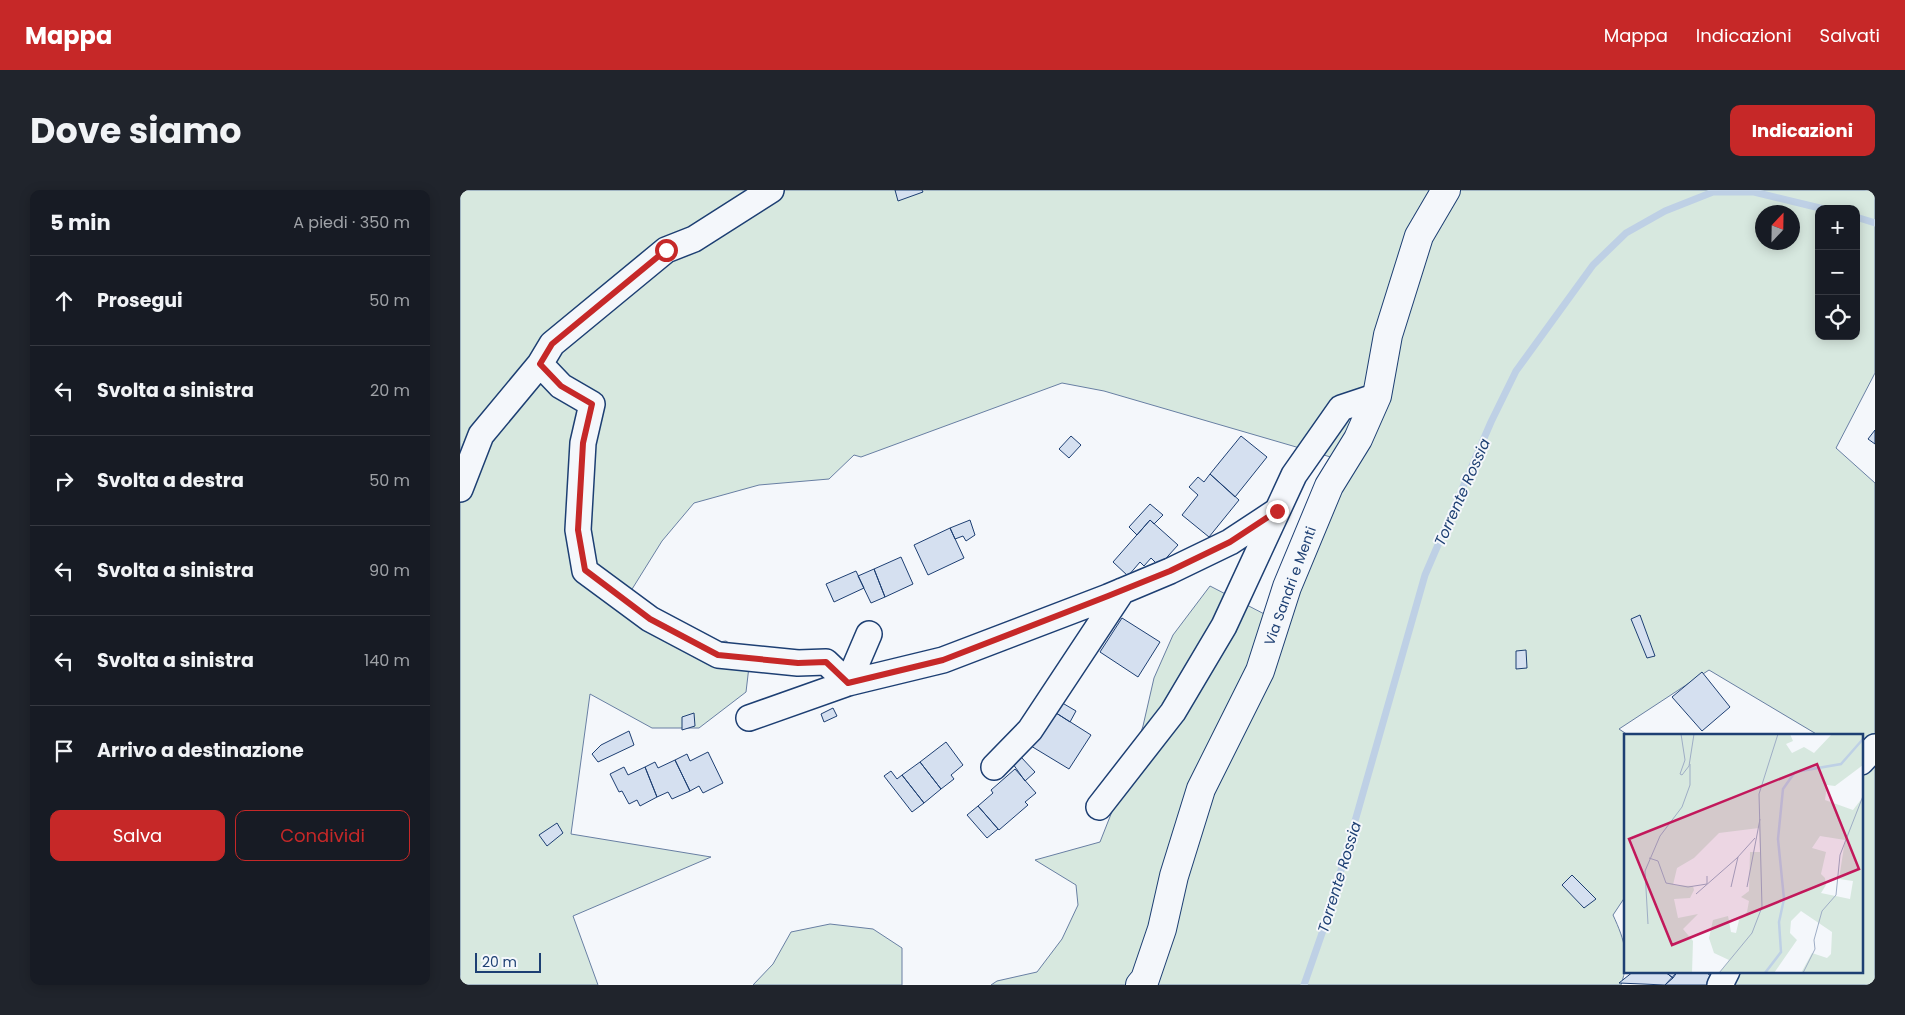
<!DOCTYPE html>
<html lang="it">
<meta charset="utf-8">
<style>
:root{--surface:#171b24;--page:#20242c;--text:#f1f3f6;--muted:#9ea1a6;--line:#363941;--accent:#c62828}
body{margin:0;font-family:Poppins,sans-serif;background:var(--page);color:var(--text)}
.controls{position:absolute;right:15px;top:15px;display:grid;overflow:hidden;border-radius:10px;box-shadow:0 2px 12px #0003}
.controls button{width:45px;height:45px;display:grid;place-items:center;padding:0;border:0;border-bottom:1px solid var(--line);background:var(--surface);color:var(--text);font:25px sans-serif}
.compass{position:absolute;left:1295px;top:15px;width:45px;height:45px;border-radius:50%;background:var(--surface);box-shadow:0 2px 12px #0003;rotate:22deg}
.scale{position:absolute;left:15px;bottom:12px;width:66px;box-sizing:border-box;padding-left:5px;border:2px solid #1d3f73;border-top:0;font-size:14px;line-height:18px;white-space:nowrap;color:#1d3f73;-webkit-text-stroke:4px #f4f7fb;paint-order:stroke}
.stop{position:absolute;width:15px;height:15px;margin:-11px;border:4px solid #c62828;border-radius:50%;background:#fff}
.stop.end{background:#c62828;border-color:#fff;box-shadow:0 1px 5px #0008}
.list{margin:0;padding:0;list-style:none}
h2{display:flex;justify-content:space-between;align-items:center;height:65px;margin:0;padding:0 20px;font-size:21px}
h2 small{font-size:16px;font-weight:400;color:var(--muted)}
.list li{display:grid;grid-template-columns:32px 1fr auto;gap:15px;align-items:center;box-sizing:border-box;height:90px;padding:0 20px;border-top:1px solid var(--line)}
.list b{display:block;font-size:19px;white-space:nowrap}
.list em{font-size:16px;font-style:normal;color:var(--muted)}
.actions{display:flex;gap:10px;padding:15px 20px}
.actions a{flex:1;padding:11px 0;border:1px solid var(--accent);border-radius:10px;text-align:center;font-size:18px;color:var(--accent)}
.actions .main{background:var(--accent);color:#fff}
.icon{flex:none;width:28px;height:28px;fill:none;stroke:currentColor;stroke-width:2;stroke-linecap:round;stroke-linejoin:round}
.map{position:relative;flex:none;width:1415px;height:795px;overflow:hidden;border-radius:10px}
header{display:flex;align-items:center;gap:30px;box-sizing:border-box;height:70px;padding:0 25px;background:var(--accent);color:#fff}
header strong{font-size:24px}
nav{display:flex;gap:28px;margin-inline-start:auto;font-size:18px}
.intro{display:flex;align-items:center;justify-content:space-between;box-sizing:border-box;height:120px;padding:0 30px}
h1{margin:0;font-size:35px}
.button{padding:12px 22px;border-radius:10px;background:var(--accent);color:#fff;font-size:18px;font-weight:700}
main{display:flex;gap:30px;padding:0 30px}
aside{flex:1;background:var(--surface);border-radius:10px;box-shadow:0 2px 12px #0003}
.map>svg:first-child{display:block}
.green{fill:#d7e8df;stroke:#687fa3;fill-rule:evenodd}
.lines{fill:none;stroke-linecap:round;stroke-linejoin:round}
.stream{stroke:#bed0e5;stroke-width:7}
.building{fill:#d5e0f0;stroke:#1d3f73}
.minor-casing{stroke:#1d3f73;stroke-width:28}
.major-casing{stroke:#1d3f73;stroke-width:30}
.minor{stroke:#f4f7fb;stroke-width:25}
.major{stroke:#f4f7fb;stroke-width:28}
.route{stroke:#c62828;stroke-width:6}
.labels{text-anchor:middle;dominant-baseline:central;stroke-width:4;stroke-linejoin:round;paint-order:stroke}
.street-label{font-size:14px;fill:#1d3f73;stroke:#f4f7fb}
.water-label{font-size:15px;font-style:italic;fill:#1d3f73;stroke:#f4f7fb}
.inset-river{fill:none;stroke:#bed0e5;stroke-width:2.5}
.inset-road{fill:none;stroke:#9eadc5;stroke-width:1}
.view{fill:#c2185b;fill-opacity:0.15;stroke:#c2185b;stroke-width:2.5}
.inset-edge{fill:none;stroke:#1d3f73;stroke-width:2.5}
</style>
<header>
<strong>Mappa</strong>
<nav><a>Mappa</a><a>Indicazioni</a><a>Salvati</a></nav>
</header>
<div class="intro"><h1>Dove siamo</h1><a class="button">Indicazioni</a></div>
<main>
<aside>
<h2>5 min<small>A piedi · 350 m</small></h2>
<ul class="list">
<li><svg class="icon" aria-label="ahead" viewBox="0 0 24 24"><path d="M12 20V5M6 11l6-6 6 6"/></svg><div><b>Prosegui</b></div><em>50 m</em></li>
<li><svg class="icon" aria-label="left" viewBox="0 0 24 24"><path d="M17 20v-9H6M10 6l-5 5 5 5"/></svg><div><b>Svolta a sinistra</b></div><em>20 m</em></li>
<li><svg class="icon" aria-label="right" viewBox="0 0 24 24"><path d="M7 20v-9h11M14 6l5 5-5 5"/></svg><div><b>Svolta a destra</b></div><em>50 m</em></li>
<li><svg class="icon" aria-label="left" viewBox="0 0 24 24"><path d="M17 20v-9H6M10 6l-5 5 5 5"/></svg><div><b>Svolta a sinistra</b></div><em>90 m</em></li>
<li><svg class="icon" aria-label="left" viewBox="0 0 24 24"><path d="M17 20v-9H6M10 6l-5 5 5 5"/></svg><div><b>Svolta a sinistra</b></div><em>140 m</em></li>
<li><svg class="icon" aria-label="arrive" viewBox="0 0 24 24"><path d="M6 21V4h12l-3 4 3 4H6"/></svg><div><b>Arrivo a destinazione</b></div></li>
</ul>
<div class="actions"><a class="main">Salva</a><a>Condividi</a></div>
</aside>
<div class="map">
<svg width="1415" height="795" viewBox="0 0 1415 795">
<rect width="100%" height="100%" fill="#f4f7fb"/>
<path class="green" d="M 0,0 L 1415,0 L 1415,183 L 1376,258 L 1415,293 L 1415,795 L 1269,795 L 1277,781 L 1401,781 L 1401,545 L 1358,545 L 1249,480 L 1159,539 L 1168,545 L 1165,545 L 1165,707 L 1153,725 C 1165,751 1170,768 1161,795 L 531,795 L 537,791 L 577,782 L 602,749 L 618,715 L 616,695 L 575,670 L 640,652 L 668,581 L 683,536 L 694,488 L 713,445 L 750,396 L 814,429 L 874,268 L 644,201 L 602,193 L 401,267 L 394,265 L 369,289 L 299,295 L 234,313 L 202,351 L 164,412 L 239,455 L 266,451 L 290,468 L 286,502 L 239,538 L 192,538 L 130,504 L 111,644 L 251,667 L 113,726 L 138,795 L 0,795 ZM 1359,19 L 1396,19 L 1396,146 L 1359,146 ZM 1302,22 L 1332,22 L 1332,52 L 1302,52 Z
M 370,734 L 413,739 L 442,758 L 442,795 L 293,795 L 313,774 L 331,742 Z"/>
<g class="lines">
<path class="stream" d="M 1396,27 L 1415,33
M 844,795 L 868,726 L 965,385 L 1031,232 L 1056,181 L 1133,75 L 1166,43 L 1205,21 L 1253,2 L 1294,2 L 1364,19"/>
</g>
<path class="building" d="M 435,0 L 462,0 L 463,2 L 438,11 Z
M 1415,240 L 1415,254 L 1408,249 Z
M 611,246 L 621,255 L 609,268 L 599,259 Z
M 781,246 L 807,267 L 775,307 L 750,284 Z
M 750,284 L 779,310 L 749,347 L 722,325 L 738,305 L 729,297 L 738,287 L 744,292 Z
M 690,314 L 703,325 L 694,334 L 690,330 L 677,345 L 669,337 Z
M 510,330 L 515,345 L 506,351 L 503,346 L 495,349 L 490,338 Z
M 690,330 L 718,355 L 699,376 L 691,368 L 684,376 L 680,372 L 668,386 L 653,372 Z
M 490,338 L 504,368 L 468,385 L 454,355 Z
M 441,367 L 453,394 L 425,407 L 414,379 Z
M 414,379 L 425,407 L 411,413 L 398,386 Z
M 396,381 L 404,398 L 374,412 L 366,394 Z
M 1180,425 L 1195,466 L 1187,468 L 1171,429 Z
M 662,428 L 700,452 L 678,487 L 640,462 Z
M 1066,460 L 1067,478 L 1056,479 L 1056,461 Z
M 1242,482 L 1270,517 L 1242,541 L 1212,507 Z
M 599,511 L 616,521 L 610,532 L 593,521 Z
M 373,518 L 377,526 L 364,532 L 361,524 Z
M 593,521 L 631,545 L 609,579 L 571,556 Z
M 234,523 L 235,536 L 222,540 L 222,527 Z
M 169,541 L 174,555 L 138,572 L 132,564 L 141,555 Z
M 486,552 L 503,575 L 491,585 L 494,589 L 481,599 L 460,572 Z
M 248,562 L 263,593 L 243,603 L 239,596 L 230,601 L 215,570 L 227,564 L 230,571 Z
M 561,567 L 575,582 L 565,591 L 553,574 Z
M 215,570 L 230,601 L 212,609 L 208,602 L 197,607 L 185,577 L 195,572 L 198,578 Z
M 460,572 L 481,599 L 464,613 L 442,585 Z
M 164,577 L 168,585 L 185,577 L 197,607 L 180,616 L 177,610 L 169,614 L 162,601 L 159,602 L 150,584 Z
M 555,579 L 576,603 L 565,612 L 568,615 L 539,640 L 518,616 L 533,603 L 531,600 Z
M 431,581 L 437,589 L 442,585 L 464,613 L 452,622 L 424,586 Z
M 518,616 L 538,639 L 527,648 L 507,625 Z
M 97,633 L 103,643 L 87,656 L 79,645 Z
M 1112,685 L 1136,709 L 1124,718 L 1102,695 Z
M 1174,781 L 1204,781 L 1213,788 L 1205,795 L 1159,793 Z
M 1204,781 L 1218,781 L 1213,788 Z
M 1218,781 L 1244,781 L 1258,791 L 1256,795 L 1205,795 Z"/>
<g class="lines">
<g class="minor-casing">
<path id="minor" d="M 80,174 L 101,196 L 132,214 L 123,253 L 118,340 L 125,381 L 190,429 L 258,465 L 338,473 L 366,472 L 388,493 L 409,444
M 0,299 L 21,245 L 80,174 L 92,154 L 206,60 L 234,49 L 311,0
M 289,528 L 388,493 L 483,470 L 648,407 L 710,381 L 770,352 L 817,321
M 1401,572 L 1415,557
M 534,577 L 570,540 L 662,401
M 639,617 L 713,522 L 764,436 L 834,285 L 881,218 L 917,206
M 1260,795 L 1267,781"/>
</g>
<g class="major-casing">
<path id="major" d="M 680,795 L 685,789 L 702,739 L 714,686 L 741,599 L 800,481 L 827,397 L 869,296 L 898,249 L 917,206 L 928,145 L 959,46 L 986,0"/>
</g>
<use href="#minor" class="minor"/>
<use href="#major" class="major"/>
</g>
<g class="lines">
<path class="route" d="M 206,60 L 92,154 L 80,174 L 101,196 L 132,214 L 123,253 L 118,340 L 125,380 L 190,429 L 258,465 L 338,473 L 366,472 L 388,493 L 483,470 L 648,406 L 710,381 L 770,352 L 817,321"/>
</g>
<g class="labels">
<g class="street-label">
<text transform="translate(830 396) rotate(-70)">Via Sandri e Menti</text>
</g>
<g class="water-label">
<text transform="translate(1002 302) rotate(-66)">Torrente Rossia</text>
<text transform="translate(879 687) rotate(-73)">Torrente Rossia</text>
</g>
</g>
<g transform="translate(1164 544)">
<rect width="239" height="239" fill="#f4f7fb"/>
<path d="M 0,0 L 166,0 L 169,7 L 162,10 L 168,19 L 180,13 L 190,19 L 208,0 L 239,0 L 239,31 L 211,52 L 203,51 L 201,66 L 229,76 L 239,63 L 239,239 L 177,239 L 188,219 L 203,224 L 207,220 L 208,198 L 177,177 L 167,187 L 166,199 L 173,206 L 150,239 L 95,239 L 105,226 L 90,219 L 85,204 L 89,186 L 104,182 L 107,198 L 112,199 L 115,186 L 123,178 L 125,167 L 117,163 L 125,157 L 126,118 L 136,118 L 135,94 L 95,99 L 70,124 L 53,134 L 49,151 L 69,152 L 70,156 L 66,164 L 50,165 L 54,184 L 74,180 L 59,195 L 69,207 L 68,239 L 0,239 ZM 196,102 L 221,106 L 215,145 L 229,147 L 226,165 L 197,159 L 202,151 L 201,144 L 197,140 L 202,118 L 188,114 Z" fill="#d7e8df" fill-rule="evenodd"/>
<path class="inset-river" d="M 141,239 L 157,218 L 155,188 L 160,165 L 154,105 L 159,55 L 171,38 L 217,30 L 239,5"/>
<path class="inset-road" d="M 57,0 L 61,26 L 56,40 L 58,41 L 65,32 L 70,0M 25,124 L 34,127 L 42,149 L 64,153 L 83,150 L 83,142M 107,153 L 114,123M 123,153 L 136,85M 72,160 L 113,124 L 131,104M 24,190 L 21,137 L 36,102 L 58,73 L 66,51 L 66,30M 95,239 L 128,199 L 138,173 L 135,60 L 154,0M 179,239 L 191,215 L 190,206 L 198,177 L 212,161 L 216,121 L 239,62"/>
<path class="view" d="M 193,30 L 235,135 L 48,211 L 5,105 Z"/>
<rect width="239" height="239" class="inset-edge"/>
</g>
</svg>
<div class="controls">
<button>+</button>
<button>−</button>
<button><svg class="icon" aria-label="locate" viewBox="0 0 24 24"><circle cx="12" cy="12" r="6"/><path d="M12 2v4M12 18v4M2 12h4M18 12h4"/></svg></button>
</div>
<svg class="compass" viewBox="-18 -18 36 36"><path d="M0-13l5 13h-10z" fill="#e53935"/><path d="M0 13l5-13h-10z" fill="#9ea1a6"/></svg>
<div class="scale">20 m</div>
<div class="stop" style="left:206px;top:60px"></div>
<div class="stop end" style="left:817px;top:321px"></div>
</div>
</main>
